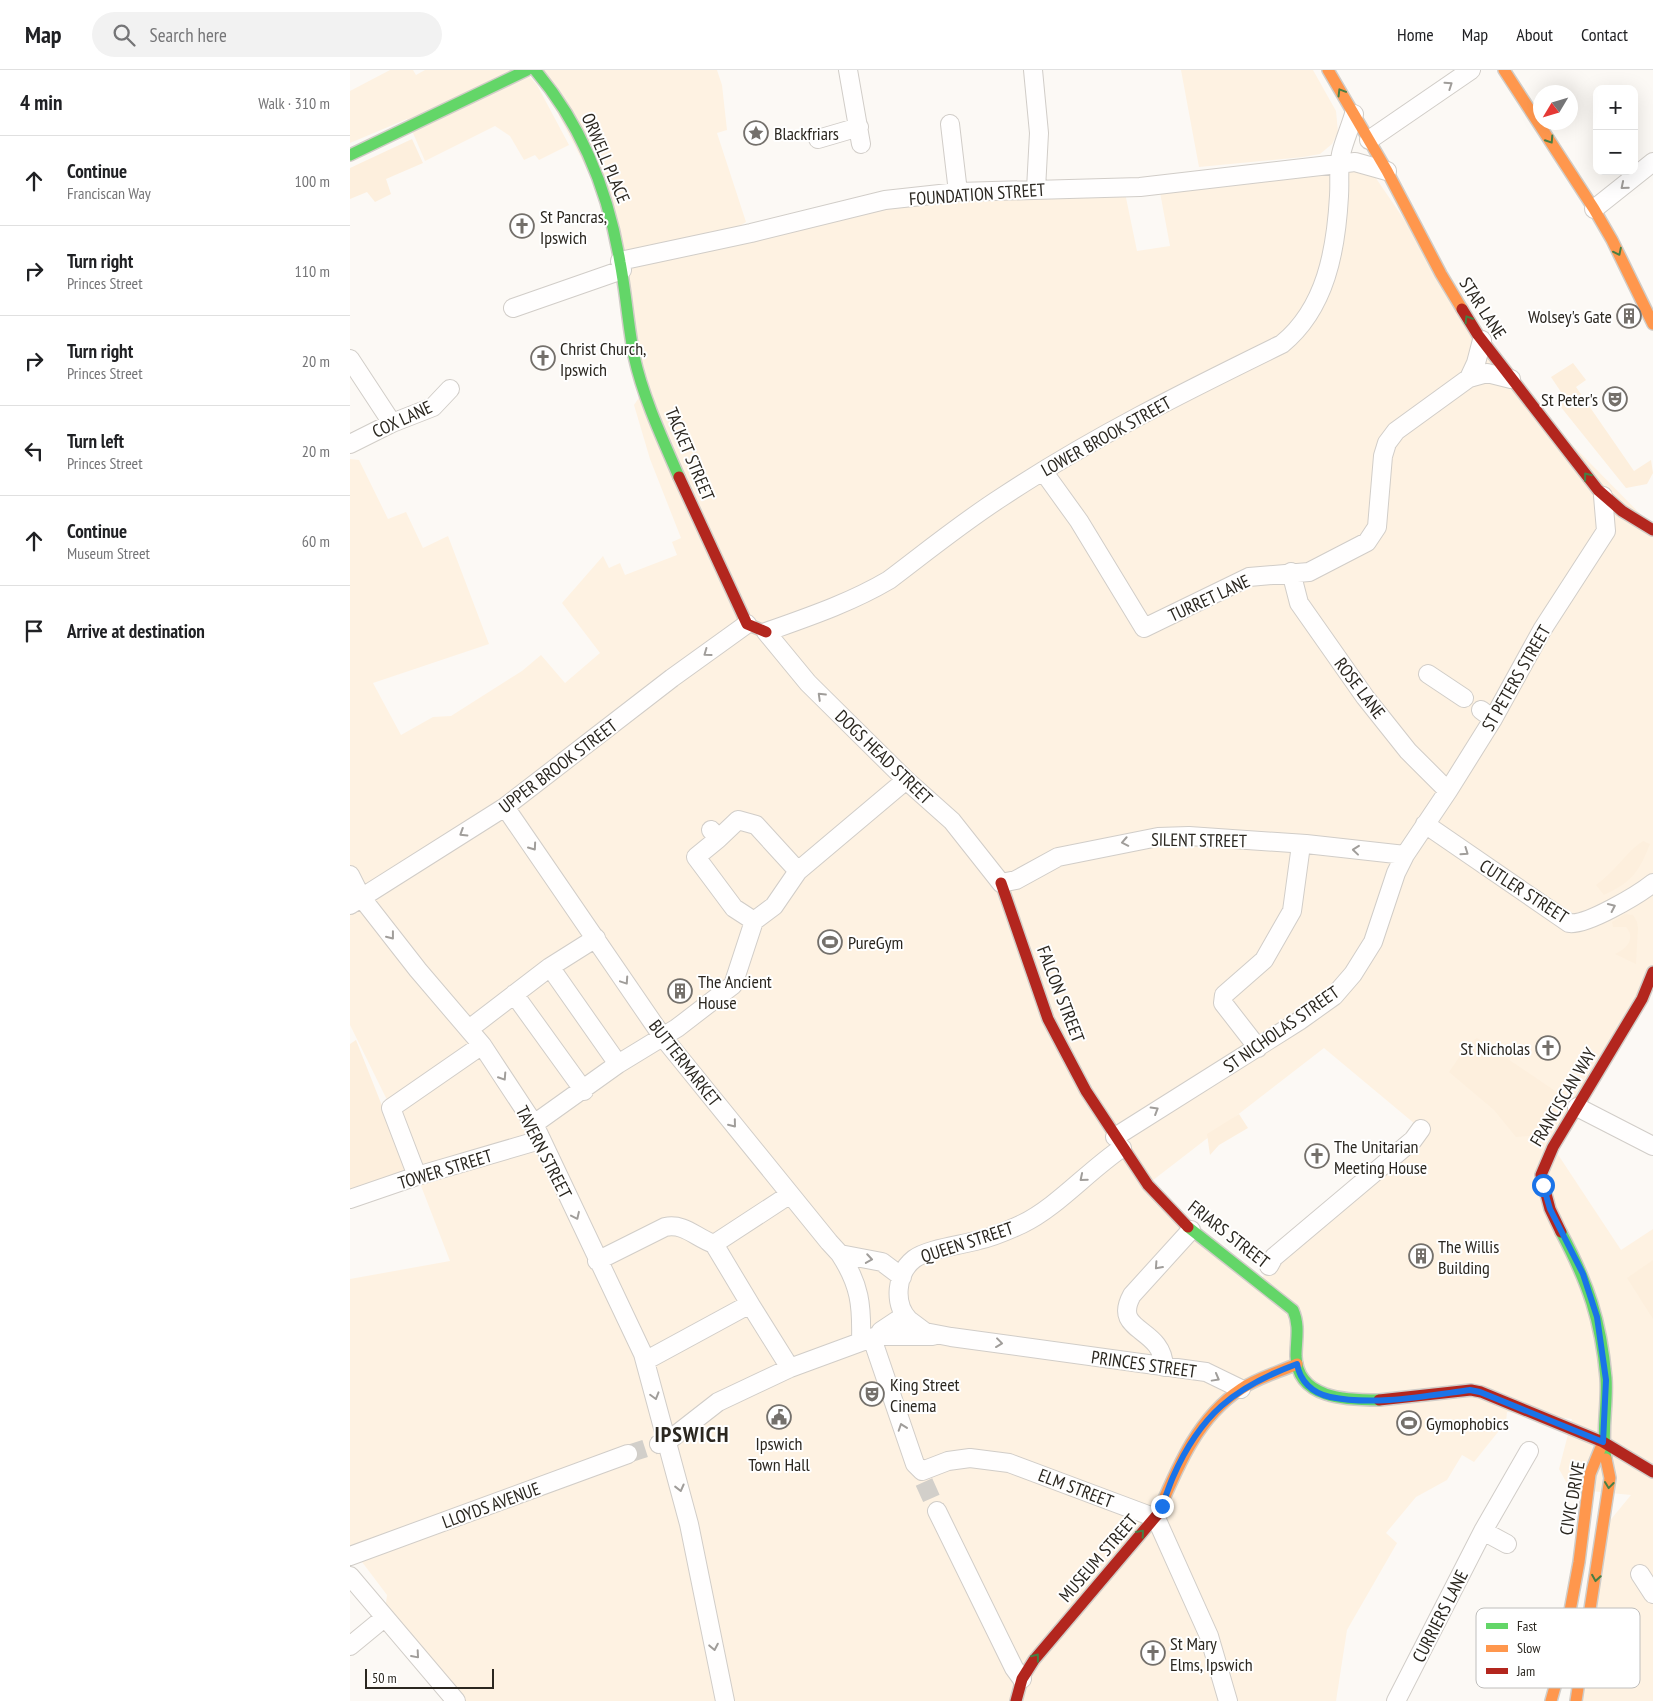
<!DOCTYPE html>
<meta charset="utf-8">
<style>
:root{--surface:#fff;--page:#f2f2f2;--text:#202124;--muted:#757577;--line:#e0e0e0}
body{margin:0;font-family:"PT Sans Narrow",sans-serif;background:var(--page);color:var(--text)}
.controls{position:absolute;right:15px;top:15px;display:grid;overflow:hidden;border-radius:10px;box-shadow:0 5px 20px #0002}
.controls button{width:45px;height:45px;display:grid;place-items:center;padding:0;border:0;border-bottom:1px solid var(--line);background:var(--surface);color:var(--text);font:25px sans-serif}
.compass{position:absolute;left:1183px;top:15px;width:45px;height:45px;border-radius:50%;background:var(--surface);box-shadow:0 5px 20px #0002;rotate:232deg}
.scale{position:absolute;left:15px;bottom:12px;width:129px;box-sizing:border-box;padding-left:5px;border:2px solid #2b2720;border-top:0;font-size:14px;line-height:18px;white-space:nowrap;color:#2b2720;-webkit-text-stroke:4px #fff;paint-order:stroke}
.stop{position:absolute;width:15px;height:15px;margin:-11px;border:4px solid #1a73e8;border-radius:50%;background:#fff}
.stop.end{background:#1a73e8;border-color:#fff;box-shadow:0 1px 5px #0008}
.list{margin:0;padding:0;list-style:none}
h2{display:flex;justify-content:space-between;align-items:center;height:65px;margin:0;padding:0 20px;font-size:21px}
h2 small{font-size:16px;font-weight:400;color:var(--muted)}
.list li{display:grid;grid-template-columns:32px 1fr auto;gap:15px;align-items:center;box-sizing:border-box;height:90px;padding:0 20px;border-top:1px solid var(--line)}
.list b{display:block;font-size:19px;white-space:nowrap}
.list p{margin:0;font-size:16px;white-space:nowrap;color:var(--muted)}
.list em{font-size:16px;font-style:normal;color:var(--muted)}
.icon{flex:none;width:28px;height:28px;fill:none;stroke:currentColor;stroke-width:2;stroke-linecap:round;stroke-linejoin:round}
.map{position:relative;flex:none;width:1303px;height:1631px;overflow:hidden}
header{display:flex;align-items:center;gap:30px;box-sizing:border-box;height:70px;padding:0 25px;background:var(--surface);border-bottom:1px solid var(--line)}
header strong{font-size:24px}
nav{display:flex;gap:28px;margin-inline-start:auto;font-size:18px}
.search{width:350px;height:45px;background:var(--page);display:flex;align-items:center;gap:12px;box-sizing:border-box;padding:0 18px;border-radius:28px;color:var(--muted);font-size:19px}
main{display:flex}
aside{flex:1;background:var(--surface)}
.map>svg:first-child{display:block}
.built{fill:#fef2e2;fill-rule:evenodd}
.green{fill:#fdefdd}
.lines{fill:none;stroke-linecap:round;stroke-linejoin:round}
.street-tunnel{stroke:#d2cfca;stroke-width:18;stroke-dasharray:18 9;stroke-linecap:butt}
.street-casing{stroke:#d1cdc8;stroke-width:20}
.fast-casing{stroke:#d1cdc8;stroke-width:14}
.slow-casing{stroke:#d1cdc8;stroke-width:14}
.jam-casing{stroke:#d1cdc8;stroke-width:14}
.street{stroke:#fffefe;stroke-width:18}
.fast{stroke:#63d668;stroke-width:11}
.slow{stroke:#ff974d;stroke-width:11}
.jam{stroke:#b3261e;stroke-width:11}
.oneway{stroke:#a09d9a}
.oneway2{stroke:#477e44}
.route{stroke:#1a73e8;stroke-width:6}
.labels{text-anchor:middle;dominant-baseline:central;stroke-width:4;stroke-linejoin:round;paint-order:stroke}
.poi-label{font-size:18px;fill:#2b2720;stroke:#fff;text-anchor:start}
.street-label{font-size:18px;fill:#2b2720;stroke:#fff}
.district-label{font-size:22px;font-weight:bold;letter-spacing:1px;fill:#2b2720;stroke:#fff}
.key{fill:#fff;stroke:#bfbebc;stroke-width:1}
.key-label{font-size:14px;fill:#2b2720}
</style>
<header>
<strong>Map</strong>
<div class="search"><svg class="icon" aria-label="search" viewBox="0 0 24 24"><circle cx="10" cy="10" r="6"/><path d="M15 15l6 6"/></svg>Search here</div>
<nav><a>Home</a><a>Map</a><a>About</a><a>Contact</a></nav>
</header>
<main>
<aside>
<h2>4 min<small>Walk · 310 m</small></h2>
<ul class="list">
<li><svg class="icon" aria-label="ahead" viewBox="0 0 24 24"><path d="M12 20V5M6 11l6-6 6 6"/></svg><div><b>Continue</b><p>Franciscan Way</p></div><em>100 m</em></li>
<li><svg class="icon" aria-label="right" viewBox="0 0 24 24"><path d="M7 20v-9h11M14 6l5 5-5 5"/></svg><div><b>Turn right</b><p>Princes Street</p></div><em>110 m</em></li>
<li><svg class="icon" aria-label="right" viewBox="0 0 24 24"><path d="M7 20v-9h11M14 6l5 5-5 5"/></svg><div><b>Turn right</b><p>Princes Street</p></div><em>20 m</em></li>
<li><svg class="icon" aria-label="left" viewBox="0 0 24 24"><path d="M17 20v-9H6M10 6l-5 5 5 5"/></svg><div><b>Turn left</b><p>Princes Street</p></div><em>20 m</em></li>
<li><svg class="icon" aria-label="ahead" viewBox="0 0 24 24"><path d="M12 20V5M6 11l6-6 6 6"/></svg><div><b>Continue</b><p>Museum Street</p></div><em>60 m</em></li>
<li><svg class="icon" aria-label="arrive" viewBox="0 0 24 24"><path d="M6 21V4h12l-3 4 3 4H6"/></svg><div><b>Arrive at destination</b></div></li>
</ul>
</aside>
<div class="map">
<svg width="1303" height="1631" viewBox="0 0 1303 1631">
<rect width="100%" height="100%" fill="#fcf9f5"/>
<path class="built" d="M 40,0 L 63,0 L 66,5 L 75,0 L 174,0 L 187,15 L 219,75 L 189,90 L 185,85 L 174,90 L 160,66 L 145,56 L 75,91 L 57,49 L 0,73 L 0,21 Z
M 185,0 L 367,0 L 372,15 L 377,60 L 367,63 L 396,152 L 369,168 L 535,130 L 774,118 L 787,181 L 820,176 L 809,117 L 1017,95 L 1175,327 L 1303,457 L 1303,902 L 1203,1077 L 1271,1180 L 1303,1159 L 1303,1631 L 1226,1631 L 1253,1459 L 1281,1425 L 1220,1419 L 1209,1399 L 1222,1349 L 1157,1342 L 1156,1352 L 1124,1392 L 1112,1385 L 1097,1410 L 1066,1427 L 1036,1463 L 1047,1473 L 997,1560 L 986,1631 L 107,1631 L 34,1548 L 37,1525 L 0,1476 L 0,1209 L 100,1191 L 41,1038 L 0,955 L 0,389 L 9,390 L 38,449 L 56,442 L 73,478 L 98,466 L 139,574 L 23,613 L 51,665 L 83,647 L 101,646 L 172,601 L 191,585 L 215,613 L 250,583 L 212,533 L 253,486 L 259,498 L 270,493 L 275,505 L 327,485 L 322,472 L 331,468 L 300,389 L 284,335 L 294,320 L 263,149 ZM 974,978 L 1071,1059 L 924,1187 L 910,1212 L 798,1114 Z
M 831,0 L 963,0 L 986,41 L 988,62 L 982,74 L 970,84 L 953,87 L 849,97 Z"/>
<path class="green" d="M 62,69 L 73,93 L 36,109 L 41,124 L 25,132 L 17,122 L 0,129 L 0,98 Z
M 1223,293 L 1236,310 L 1226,317 L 1284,401 L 1301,390 L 1303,403 L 1297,414 L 1276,418 L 1206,331 L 1213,325 L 1201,307 Z
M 1293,771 L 1300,774 C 1289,802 1282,812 1254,825 L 1246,815 C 1265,802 1275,783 1293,771 Z
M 1275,844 L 1283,845 L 1287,852 L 1288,858 L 1286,894 L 1265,884 C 1277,879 1286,868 1276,857 L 1263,857 L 1262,852 Z
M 1127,968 L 1214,1027 L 1191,1065 L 1166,1067 L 1144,1040 L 1099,1002 L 1119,973 Z
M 6,970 L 59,1104 L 0,1123 L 0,974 Z
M 889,1044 L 898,1058 L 869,1075 L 860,1085 L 857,1064 Z
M 1303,1190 L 1303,1249 L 1277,1208 Z"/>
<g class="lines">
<path class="street-tunnel" d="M 278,1384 L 309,1374
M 574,1412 L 587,1441"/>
<g class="street-casing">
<path id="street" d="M 498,0 L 511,74
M 683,0 L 689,63 L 686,119
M 1004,44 C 1000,58 994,71 991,84 C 988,97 990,112 989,126 C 986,180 976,238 932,274 C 836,321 741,368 652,427 C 613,452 576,482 539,510 C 500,533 458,547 416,562 L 458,613 L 556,710 L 602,751 L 651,813 L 666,810 L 708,787 L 808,767 L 839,766 L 956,774 L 1055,785
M 600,54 L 608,122
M 468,69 L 509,57
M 1019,70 L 1121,0
M 1244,139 L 1303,92
M 270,191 L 401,163 L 535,130 L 608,122 L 790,117 L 1005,92 L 1037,101
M 163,238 L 272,200
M 0,289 L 42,353
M 1119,308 L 1126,293 L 1132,270
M 0,374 L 42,353 L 83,337 L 100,319
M 693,401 L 729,451 L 794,558 L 899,507 L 959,502 L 1017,472 L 1027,457 L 1033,386 L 1037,373 L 1046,361 L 1119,308 L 1137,303 L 1161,309
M 941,502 L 949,533 L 1015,627 L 1058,681 L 1098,721
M 1078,604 L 1114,628
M 1131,640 L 1143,649
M 155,737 L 312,966 L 479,1172 L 490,1184 L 532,1192 L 552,1207
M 1075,754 L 1219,853 C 1236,856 1288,825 1303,813
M 361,760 L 368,769 L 388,750 L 406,755 L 448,801
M 368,769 L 346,787 L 384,838 L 404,851
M 0,805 L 11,827 L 68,900 L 132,975 L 184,1054 L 293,1284 L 339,1454 L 375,1631
M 0,835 L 155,737 L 322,608 L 397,554
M 200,897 L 268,994
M 164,924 L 234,1021
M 119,959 L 200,897 L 246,868
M 908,978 L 873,933 L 874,925 L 914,890 L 942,841 L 951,775
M 1227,1037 L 1303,1076
M 184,1054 L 268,994 L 327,958 L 383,915 L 404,851 L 424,836 L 448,801 L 556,710
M 765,1067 L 949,951 L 984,926 L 1003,904 L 1023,872 L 1046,803 L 1055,785 L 1098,721 L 1143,649 L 1192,560 L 1256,461 L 1253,426
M 67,1106 L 41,1038 L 132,975
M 0,1129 L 67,1106 L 190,1070
M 490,1184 C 510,1215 512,1235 511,1271
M 247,1191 L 315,1157 C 335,1153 346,1168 364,1174
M 919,1196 L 924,1187 L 1063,1070 L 1071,1059
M 400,1234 L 440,1298
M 559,1250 C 543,1234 546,1203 564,1189 C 577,1179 612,1175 629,1170 C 643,1167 659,1160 672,1154 C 706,1138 739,1100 772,1078
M 295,1291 L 400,1234 L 364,1174 L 439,1125
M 814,1297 C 813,1256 761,1263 782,1225 L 841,1160
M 309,1374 L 318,1371 L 368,1332 L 440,1298 L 527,1266 L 583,1266
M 572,1401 L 565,1394 L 525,1277 L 525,1271 L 531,1261 L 546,1251 L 553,1250 L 559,1250 L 575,1262 L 601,1267 L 856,1302 L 891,1319
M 572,1401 L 598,1391 L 620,1388 L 659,1393 L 806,1448 L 859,1566 L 878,1631
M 587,1441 L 664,1598 L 672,1609
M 1133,1461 L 1157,1474
M 0,1486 L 278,1384
M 1290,1504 L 1303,1524
M 0,1506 L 106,1631
M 0,1576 L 34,1548
M 1046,1631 L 1133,1461 L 1179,1381"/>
</g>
<g class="fast-casing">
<path id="fast" d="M 185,0 C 232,55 258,121 270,192 C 276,223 278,255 284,286 C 293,327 312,368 329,407
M 0,85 L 177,0
M 838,1157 L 943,1240 C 950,1256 946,1270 946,1286 C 947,1329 997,1330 1029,1330
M 1211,1162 C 1238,1213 1251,1250 1256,1308 C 1258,1335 1251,1362 1256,1389"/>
</g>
<g class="slow-casing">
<path id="slow" d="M 978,0 L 1037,101 L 1091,204 L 1112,239
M 1154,0 L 1244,139 L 1262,170 L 1303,254
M 807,1445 C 827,1398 847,1348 891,1319 C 907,1308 929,1302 947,1294
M 1201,1631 L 1208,1606 L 1229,1492 L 1240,1404 L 1253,1372
M 1226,1631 L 1260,1408 L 1256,1389"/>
</g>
<g class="jam-casing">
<path id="jam" d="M 1112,239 L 1128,265 L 1248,420 L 1272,441 L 1303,460
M 329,407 L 397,554 L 416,562
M 651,813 L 698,949 L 736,1021 L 798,1115 L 838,1157
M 1211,1162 L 1200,1139 L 1191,1105 L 1203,1077 L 1292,929 L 1303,902
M 1029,1330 L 1121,1320 L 1131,1322 L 1253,1372 L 1303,1402
M 666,1631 L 672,1609 L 684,1590 L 807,1445"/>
</g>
<use href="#street" class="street"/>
<use href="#fast" class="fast"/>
<use href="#slow" class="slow"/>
<use href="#jam" class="jam"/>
</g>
<defs><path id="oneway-chevron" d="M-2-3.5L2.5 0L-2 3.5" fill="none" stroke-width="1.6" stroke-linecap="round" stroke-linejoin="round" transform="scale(1.25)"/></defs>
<g class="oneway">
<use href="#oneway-chevron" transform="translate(1099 15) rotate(-34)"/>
<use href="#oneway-chevron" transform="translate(1274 116) rotate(140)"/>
<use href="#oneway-chevron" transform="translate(357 583) rotate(144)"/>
<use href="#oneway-chevron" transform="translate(471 626) rotate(-136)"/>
<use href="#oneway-chevron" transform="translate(113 763) rotate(148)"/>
<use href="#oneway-chevron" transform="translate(775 772) rotate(169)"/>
<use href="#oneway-chevron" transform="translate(183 777) rotate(55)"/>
<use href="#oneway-chevron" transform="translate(1006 780) rotate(-174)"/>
<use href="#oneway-chevron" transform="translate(1115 782) rotate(35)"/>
<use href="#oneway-chevron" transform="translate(1262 837) rotate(-25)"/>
<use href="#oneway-chevron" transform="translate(41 866) rotate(52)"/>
<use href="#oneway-chevron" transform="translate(275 911) rotate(56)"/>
<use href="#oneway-chevron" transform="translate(153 1007) rotate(57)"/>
<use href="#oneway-chevron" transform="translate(805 1040) rotate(-31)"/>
<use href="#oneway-chevron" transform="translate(383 1054) rotate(51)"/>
<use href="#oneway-chevron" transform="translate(733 1108) rotate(140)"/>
<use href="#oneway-chevron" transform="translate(226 1146) rotate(65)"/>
<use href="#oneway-chevron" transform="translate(519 1189) rotate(9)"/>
<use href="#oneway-chevron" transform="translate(808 1196) rotate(132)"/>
<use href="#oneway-chevron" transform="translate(649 1273) rotate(7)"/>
<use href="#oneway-chevron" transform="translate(866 1308) rotate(29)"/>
<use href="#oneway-chevron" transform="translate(305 1326) rotate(74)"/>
<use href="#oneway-chevron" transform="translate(552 1357) rotate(-109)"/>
<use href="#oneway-chevron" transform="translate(330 1418) rotate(76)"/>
<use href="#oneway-chevron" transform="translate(364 1577) rotate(79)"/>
<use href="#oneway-chevron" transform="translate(66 1585) rotate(49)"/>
</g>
<g class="oneway2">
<use href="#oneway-chevron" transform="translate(991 22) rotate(-121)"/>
<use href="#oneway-chevron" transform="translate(1200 70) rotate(57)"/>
<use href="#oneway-chevron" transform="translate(1268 182) rotate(64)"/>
<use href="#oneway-chevron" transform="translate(1118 249) rotate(-122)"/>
<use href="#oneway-chevron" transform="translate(1237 406) rotate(-128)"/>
<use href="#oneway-chevron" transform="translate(1259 1415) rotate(97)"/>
<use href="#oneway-chevron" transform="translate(791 1463) rotate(-49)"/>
<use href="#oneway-chevron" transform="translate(1246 1508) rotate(99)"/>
<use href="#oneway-chevron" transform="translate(686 1587) rotate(-52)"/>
</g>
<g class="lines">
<path class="route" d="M 812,1436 C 816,1426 819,1416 823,1407 C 850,1345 884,1317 947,1294 C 950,1311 962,1323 980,1327 C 1024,1336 1075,1326 1120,1320 L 1130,1322 L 1253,1372 L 1256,1310 L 1247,1247 L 1233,1204 L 1200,1139 L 1193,1115"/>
</g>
<defs>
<g id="sight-ring" transform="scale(1.25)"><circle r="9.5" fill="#fff" stroke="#74706b" stroke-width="1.5"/><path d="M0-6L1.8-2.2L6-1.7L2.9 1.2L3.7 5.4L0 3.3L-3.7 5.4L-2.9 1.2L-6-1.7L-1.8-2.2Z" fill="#74706b"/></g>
<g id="church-ring" transform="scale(1.25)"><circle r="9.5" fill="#fff" stroke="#74706b" stroke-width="1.5"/><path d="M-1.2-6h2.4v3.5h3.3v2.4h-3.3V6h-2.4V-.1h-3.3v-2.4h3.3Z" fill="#74706b"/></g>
<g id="building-ring" transform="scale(1.25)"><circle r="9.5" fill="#fff" stroke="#74706b" stroke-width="1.5"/><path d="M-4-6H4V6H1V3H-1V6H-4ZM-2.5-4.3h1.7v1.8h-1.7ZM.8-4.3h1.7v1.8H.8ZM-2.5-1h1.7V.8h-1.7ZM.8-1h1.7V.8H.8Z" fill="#74706b"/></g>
<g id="theatre-ring" transform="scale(1.25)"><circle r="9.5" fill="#fff" stroke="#74706b" stroke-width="1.5"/><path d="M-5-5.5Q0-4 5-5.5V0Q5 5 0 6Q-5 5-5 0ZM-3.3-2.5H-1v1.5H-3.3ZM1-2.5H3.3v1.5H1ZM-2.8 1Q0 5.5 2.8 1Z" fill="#74706b"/></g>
<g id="stadium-ring" transform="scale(1.25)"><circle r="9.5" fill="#fff" stroke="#74706b" stroke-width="1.5"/><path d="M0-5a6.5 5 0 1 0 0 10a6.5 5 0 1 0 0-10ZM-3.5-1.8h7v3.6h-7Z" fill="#74706b"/></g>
<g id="civic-ring" transform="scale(1.25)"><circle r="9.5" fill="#fff" stroke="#74706b" stroke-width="1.5"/><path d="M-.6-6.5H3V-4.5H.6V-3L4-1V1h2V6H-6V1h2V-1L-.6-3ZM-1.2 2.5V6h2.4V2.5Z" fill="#74706b"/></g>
</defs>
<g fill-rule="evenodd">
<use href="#sight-ring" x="406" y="63"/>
<use href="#church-ring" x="172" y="156"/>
<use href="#building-ring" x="1279" y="246"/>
<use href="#church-ring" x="193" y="288"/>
<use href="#theatre-ring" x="1265" y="329"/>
<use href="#stadium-ring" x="480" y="872"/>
<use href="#building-ring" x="330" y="921"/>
<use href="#church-ring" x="1198" y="978"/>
<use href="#church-ring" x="967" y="1086"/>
<use href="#building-ring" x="1071" y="1186"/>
<use href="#theatre-ring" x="522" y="1324"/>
<use href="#civic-ring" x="429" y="1347"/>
<use href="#stadium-ring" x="1059" y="1353"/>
<use href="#church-ring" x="803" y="1583"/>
</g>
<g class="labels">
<g class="poi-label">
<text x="424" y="63">Blackfriars</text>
<text x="190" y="146">St Pancras,<tspan x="190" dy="21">Ipswich</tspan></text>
<text x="1262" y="246" text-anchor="end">Wolsey's Gate</text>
<text x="210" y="278">Christ Church,<tspan x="210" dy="21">Ipswich</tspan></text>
<text x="1248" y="329" text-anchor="end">St Peter's</text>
<text x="498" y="872">PureGym</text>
<text x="348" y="911">The Ancient<tspan x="348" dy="21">House</tspan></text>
<text x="1180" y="978" text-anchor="end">St Nicholas</text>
<text x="984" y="1076">The Unitarian<tspan x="984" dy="21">Meeting House</tspan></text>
<text x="1088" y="1176">The Willis<tspan x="1088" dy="21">Building</tspan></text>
<text x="540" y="1314">King Street<tspan x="540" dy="21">Cinema</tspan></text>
<text x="1076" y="1353">Gymophobics</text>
<text x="429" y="1373" text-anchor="middle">Ipswich<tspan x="429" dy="21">Town Hall</tspan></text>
<text x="820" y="1573">St Mary<tspan x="820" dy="21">Elms, Ipswich</tspan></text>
</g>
<g class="street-label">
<text transform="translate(256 88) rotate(67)">ORWELL PLACE</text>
<text transform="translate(627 124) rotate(-4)">FOUNDATION STREET</text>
<text transform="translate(1133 238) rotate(57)">STAR LANE</text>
<text transform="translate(52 349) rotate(-25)">COX LANE</text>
<text transform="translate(756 366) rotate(-29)">LOWER BROOK STREET</text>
<text transform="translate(340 384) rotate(67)">TACKET STREET</text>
<text transform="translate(859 528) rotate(-25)">TURRET LANE</text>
<text transform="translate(1166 608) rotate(-60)">ST PETERS STREET</text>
<text transform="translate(1010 618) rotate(53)">ROSE LANE</text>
<text transform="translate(534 687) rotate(44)">DOGS HEAD STREET</text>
<text transform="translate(208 696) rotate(-37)">UPPER BROOK STREET</text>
<text transform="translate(849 770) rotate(1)">SILENT STREET</text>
<text transform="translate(1174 821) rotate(33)">CUTLER STREET</text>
<text transform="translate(711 924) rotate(69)">FALCON STREET</text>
<text transform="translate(931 959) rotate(-35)">ST NICHOLAS STREET</text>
<text transform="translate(335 993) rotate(52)">BUTTERMARKET</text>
<text transform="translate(1213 1027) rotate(-59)">FRANCISCAN WAY</text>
<text transform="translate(194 1082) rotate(63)">TAVERN STREET</text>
<text transform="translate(95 1099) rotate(-17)">TOWER STREET</text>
<text transform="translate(879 1164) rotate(38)">FRIARS STREET</text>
<text transform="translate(617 1172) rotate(-18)">QUEEN STREET</text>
<text transform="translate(794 1294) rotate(8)">PRINCES STREET</text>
<text transform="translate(726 1418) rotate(21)">ELM STREET</text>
<text transform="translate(1222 1428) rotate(-80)">CIVIC DRIVE</text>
<text transform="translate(141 1435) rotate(-20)">LLOYDS AVENUE</text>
<text transform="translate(748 1488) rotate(-49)">MUSEUM STREET</text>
<text transform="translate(1090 1546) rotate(-63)">CURRIERS LANE</text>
</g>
<g class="district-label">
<text x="342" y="1364">IPSWICH</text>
</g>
</g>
<rect x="1126" y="1538" width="164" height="80" rx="8" class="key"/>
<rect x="1136" y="1553" width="22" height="6" fill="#63d668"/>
<rect x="1136" y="1575" width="22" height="7" fill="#ff974d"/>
<rect x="1136" y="1598" width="22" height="6" fill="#b3261e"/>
<g class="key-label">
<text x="1167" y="1561">Fast</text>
<text x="1167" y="1583">Slow</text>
<text x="1167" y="1606">Jam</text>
</g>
</svg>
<div class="controls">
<button>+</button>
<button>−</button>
</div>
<svg class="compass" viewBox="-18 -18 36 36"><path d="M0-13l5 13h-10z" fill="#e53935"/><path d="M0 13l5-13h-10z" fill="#757577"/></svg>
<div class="scale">50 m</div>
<div class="stop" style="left:1193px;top:1115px"></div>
<div class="stop end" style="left:812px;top:1436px"></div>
</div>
</main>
